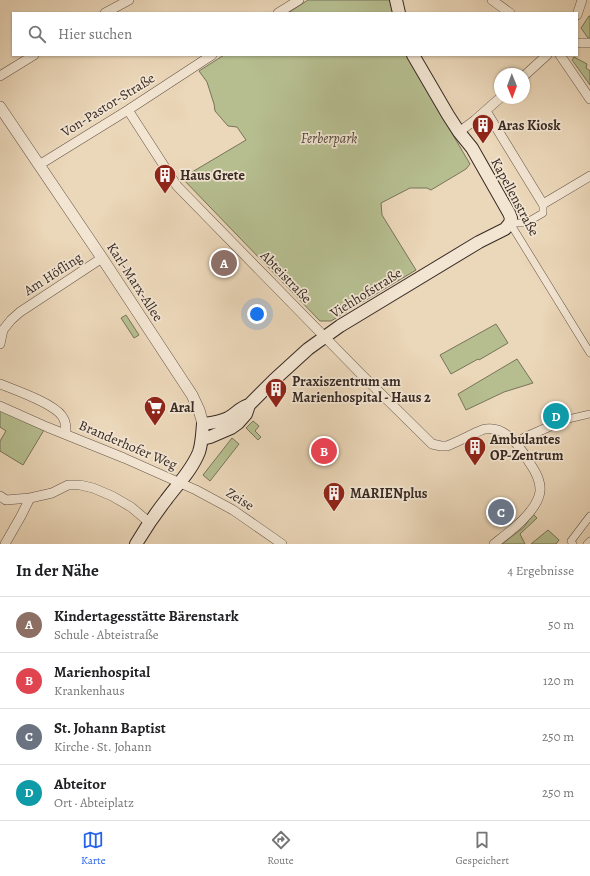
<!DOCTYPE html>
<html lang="de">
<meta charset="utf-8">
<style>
:root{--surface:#fff;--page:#f2f2f2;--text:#202124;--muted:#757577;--line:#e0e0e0;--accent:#2563eb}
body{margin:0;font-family:Alegreya,serif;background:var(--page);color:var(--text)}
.compass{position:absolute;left:494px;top:68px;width:36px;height:36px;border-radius:50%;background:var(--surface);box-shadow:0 1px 3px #0004;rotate:179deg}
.you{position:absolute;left:257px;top:314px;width:14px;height:14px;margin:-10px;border:3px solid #fff;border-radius:50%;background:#1a73e8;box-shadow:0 0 0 6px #1a73e833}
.badge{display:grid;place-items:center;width:26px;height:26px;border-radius:50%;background:var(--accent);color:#fff;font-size:13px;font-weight:700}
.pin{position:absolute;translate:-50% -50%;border:2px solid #fff;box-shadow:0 1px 4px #0006}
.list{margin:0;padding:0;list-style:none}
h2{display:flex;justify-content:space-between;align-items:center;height:52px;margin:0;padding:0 16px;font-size:17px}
h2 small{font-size:13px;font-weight:400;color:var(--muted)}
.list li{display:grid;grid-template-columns:26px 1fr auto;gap:12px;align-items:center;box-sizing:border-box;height:56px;padding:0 16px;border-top:1px solid var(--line)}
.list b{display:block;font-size:15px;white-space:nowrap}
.list p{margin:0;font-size:13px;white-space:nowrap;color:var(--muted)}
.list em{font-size:13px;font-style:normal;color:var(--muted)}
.icon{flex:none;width:22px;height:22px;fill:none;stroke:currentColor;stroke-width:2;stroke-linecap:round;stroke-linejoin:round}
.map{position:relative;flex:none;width:590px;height:544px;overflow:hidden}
.search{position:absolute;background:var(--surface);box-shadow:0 1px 3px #0004;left:12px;right:12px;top:12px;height:44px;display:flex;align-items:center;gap:10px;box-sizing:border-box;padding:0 14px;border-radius:0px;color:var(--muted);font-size:15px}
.sheet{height:276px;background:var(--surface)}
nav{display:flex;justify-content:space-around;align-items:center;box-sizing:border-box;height:56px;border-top:1px solid var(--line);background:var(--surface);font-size:11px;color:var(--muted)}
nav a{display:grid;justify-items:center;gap:2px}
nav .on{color:var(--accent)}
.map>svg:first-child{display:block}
.green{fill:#b6be90;stroke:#77745a}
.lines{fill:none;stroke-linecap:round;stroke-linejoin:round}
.pedestrian-casing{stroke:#655549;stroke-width:8}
.minor-casing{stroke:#655549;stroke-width:10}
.tertiary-casing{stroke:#655549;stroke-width:12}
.secondary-casing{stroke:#382a24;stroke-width:14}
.pedestrian{stroke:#f2e5d2;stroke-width:7}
.minor{stroke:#f2e5d2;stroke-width:9}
.tertiary{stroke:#f2e5d2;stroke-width:11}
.secondary{stroke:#f2e5d2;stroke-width:12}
.labels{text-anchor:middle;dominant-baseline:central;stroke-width:3.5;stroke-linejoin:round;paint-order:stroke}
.street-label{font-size:14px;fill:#382a24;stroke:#f2e5d2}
.poi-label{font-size:14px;font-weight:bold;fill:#382a24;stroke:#f2e5d2;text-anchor:start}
.park-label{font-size:14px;font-style:italic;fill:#51483a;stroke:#f2e5d2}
</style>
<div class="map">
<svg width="590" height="544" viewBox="0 0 590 544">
<rect width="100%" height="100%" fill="#ebd7b9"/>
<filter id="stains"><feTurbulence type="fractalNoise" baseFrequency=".005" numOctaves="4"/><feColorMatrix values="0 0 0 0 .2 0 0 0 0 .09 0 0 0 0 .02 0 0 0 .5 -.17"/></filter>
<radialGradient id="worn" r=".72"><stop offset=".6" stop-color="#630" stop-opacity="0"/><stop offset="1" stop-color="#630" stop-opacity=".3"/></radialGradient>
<path class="green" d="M 308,0 L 390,0 L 393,13 L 288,13 Z
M 589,16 L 590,16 L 590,38 L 588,38 L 581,28 Z
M 224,55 L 407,55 L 416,72 L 470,164 L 466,169 L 431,190 L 427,188 L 410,188 L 381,203 L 382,215 L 416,270 L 331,321 L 320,321 L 182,178 L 246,140 L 237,127 L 228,126 L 215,111 L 214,104 L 207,82 L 199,71 Z
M 574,57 L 587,64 L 586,68 L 590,71 L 590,85 L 572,60 Z
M 126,315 L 139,335 L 134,338 L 121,318 Z
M 496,324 L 508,343 L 479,360 L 478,359 L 451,374 L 440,355 Z
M 517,359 L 533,383 L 504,392 L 466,410 L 458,394 Z
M 0,410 L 44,430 L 23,465 L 0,451 L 0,441 L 6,431 L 0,427 Z
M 253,421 L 259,426 L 255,431 L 261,437 L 258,440 L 246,428 Z
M 232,438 L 239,444 L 210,481 L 203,475 Z
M 533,514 L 537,518 L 520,534 L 525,544 L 502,544 L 524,527 Z
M 548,530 L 559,540 L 556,544 L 531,544 Z"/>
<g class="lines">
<g class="pedestrian-casing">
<path id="pedestrian" d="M 510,223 L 590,353
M 510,223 L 526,223 L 543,213 L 543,204
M 564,420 L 590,414
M 573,544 L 571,541 L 590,516
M 587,544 L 590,541"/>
</g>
<g class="minor-casing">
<path id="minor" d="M 492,0 L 510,13
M 105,13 L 129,0
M 278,13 L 299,0
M 577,15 L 582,0
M 577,43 L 590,43
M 560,55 L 590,99
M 0,76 L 34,55
M 524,76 L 547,55
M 128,110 L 177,186 L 359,372 L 432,444 L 441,446 L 447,446 C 457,442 467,437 477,432 C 480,431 483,429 486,429 C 506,426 521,448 529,462 C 536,472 543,484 539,496 C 533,515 509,532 494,544
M 486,111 L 543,204 L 590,176
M 459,132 L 475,120 L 500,98
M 39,165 L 128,110 L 212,55
M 0,344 L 3,330 L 11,320 L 20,312 L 102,258
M 0,384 C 15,390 53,403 62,416 C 66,421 66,427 66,434
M 0,406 L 47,427 L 124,458 L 196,490 L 233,510 L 282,544
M 516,443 L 526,437 L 555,424
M 0,496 L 6,500 L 30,498 L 52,493 L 68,485 L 80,485 L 93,488 L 112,496 L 131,507 L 150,523
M 5,544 L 21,516 L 30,498"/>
</g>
<g class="tertiary-casing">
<path id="tertiary" d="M 0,107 L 102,258 L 192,395 L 199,410 L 203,424"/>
</g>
<g class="secondary-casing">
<path id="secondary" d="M 396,0 L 399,13
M 202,439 L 210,437 L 231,428 L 238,423 L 246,414 L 249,405 L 274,380 L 308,349 L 340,326 L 479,242 L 505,229 L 510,223 L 511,218 L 509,213 L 472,148 L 459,132 L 448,115 L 413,55
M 136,544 C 145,529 155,514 166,500 C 177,485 192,470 199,452 C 202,443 202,434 203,424 C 211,423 220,422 228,418 C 237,413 239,408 249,405"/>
</g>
<use href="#pedestrian" class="pedestrian"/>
<use href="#minor" class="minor"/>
<use href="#tertiary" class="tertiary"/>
<use href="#secondary" class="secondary"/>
</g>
<defs>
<g id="building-pin" transform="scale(1.15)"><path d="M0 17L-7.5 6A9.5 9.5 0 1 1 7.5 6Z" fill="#8f2418" stroke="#f2e5d2"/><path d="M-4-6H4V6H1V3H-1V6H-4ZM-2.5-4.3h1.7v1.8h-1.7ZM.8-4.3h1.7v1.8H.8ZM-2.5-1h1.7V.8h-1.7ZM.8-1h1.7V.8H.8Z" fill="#fff"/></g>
<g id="supermarket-pin" transform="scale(1.15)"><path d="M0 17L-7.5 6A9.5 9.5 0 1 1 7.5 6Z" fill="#8f2418" stroke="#f2e5d2"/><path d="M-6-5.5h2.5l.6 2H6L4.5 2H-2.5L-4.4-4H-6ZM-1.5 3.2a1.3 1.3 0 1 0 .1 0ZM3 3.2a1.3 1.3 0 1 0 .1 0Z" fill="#fff"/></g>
</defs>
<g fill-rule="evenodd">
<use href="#building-pin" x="483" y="125"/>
<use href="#building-pin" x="165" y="175"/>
<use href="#building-pin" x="276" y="389"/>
<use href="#supermarket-pin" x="155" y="407"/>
<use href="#building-pin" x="475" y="447"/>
<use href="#building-pin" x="334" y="493"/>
</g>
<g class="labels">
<g class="street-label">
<text transform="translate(108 105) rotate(-32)">Von-Pastor-Straße</text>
<text transform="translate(515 197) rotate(62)">Kapellenstraße</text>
<text transform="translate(53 274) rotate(-33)">Am Höfling</text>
<text transform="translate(286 277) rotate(46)">Abteistraße</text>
<text transform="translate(135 282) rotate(57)">Karl-Marx-Allee</text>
<text transform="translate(366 293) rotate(-32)">Viehhofstraße</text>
<text transform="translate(128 445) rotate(23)">Branderhofer Weg</text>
<text transform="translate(240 499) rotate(32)">Zeise</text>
</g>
<g class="poi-label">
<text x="498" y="125">Aras Kiosk</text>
<text x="180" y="175">Haus Grete</text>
<text x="292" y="381">Praxiszentrum am<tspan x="292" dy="16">Marienhospital - Haus 2</tspan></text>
<text x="170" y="407">Aral</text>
<text x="490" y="439">Ambulantes<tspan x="490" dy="16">OP-Zentrum</tspan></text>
<text x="350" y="493">MARIENplus</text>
</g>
<g class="park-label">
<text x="329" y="138">Ferberpark</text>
</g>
</g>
<rect width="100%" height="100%" filter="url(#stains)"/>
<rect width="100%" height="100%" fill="url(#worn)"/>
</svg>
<svg class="compass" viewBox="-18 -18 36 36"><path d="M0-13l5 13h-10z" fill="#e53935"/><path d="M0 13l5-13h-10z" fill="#757577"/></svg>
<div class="you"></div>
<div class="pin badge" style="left:224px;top:263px;background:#8d6e63">A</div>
<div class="pin badge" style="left:324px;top:451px;background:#e0444e">B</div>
<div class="pin badge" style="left:501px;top:512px;background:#6b7280">C</div>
<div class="pin badge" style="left:556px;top:416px;background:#0f9aa8">D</div>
<div class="search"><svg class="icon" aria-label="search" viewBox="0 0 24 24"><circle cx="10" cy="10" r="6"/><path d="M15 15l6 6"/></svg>Hier suchen</div>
</div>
<section class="sheet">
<h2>In der Nähe<small>4 Ergebnisse</small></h2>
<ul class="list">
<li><span class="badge" style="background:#8d6e63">A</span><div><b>Kindertagesstätte Bärenstark</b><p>Schule · Abteistraße</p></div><em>50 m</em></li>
<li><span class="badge" style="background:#e0444e">B</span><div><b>Marienhospital</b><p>Krankenhaus</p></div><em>120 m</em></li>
<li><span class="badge" style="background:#6b7280">C</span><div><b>St. Johann Baptist</b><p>Kirche · St. Johann</p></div><em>250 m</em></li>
<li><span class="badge" style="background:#0f9aa8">D</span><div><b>Abteitor</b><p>Ort · Abteiplatz</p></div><em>250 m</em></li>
</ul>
</section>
<nav>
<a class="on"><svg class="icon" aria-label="map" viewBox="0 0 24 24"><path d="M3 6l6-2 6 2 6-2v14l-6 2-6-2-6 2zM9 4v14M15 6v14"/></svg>Karte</a>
<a><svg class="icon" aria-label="directions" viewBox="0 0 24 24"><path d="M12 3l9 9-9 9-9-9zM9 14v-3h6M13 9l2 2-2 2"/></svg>Route</a>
<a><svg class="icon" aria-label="saved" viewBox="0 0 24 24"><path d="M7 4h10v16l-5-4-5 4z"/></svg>Gespeichert</a>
</nav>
